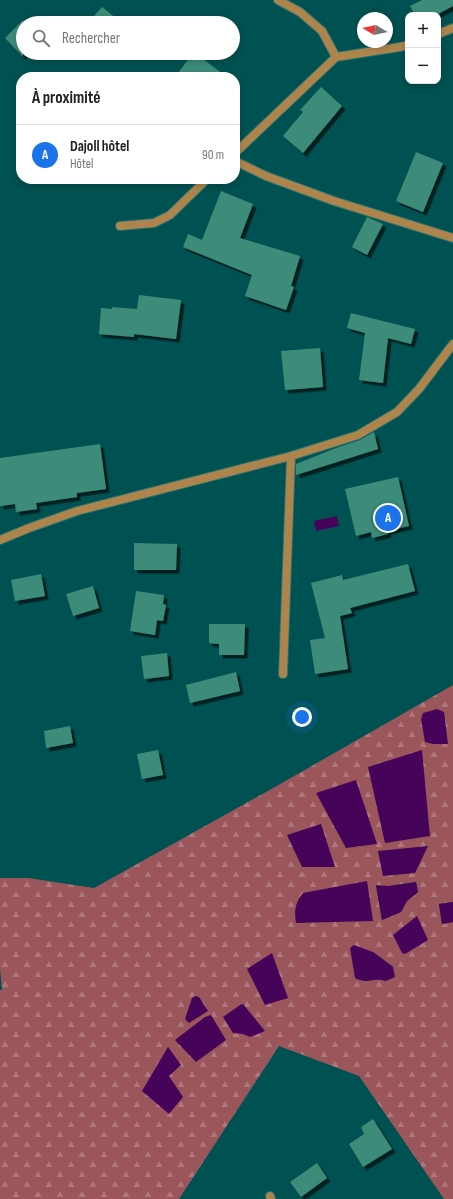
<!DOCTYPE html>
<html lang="fr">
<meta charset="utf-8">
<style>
:root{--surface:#fff;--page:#f2f2f2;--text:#202124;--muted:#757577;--line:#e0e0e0;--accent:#1a73e8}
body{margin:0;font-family:"Sofia Sans Condensed",sans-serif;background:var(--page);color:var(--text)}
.controls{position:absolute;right:12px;top:12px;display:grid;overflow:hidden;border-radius:8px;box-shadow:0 2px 6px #0003}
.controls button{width:36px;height:36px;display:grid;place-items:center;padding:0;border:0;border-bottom:1px solid var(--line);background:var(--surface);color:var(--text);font:20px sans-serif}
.compass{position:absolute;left:357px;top:12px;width:36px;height:36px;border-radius:50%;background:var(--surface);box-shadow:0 2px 6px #0003;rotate:279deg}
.you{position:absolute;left:302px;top:717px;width:14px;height:14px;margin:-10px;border:3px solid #fff;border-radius:50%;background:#1a73e8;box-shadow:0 0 0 6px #1a73e833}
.badge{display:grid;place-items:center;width:26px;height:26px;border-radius:50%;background:var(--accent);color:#fff;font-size:13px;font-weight:700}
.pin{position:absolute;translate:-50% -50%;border:2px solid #fff;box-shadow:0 1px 4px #0006}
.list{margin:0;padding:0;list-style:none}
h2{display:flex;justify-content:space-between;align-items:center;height:52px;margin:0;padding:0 16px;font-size:17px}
h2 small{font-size:13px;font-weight:400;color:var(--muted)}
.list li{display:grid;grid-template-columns:26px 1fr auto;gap:12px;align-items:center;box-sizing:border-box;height:60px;padding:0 16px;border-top:1px solid var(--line)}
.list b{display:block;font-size:15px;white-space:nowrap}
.list p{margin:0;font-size:13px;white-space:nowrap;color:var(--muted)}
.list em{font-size:13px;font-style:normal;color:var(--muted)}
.icon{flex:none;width:22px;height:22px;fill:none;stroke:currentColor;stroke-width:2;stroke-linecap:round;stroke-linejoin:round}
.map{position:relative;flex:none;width:453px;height:1199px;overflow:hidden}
.search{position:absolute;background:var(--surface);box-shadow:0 2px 6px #0003;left:16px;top:16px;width:224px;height:44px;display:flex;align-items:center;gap:10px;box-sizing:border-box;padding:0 14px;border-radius:22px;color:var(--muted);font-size:15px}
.panel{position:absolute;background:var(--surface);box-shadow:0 2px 6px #0003;left:16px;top:72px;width:224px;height:112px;border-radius:16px}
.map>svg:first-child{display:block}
.forest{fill:url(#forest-firs);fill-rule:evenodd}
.water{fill:#45045a}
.building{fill:#3d8c79;filter:url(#shadow)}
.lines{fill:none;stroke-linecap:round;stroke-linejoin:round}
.minor-casing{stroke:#267070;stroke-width:10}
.minor{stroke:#ad854c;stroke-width:8}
</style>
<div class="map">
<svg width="453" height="1199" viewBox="0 0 453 1199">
<defs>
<pattern id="forest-firs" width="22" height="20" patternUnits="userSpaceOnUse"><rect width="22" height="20" fill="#9a565b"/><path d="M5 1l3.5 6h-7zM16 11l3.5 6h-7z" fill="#ac787c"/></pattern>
<filter id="shadow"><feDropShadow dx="3.5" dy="3.5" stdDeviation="0" flood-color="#0009"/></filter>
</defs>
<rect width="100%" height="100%" fill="#005151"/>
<path class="forest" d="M 453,685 L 453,902 L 439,904 L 442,924 L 453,922 L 453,1199 L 444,1199 L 359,1076 L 279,1046 L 179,1199 L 0,1199 L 0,990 L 2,990 L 0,968 L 0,878 L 28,878 L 94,888 L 275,787 ZM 416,882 L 418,892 L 407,901 L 401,912 L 382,920 L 376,886 L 389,886 ZM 373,952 L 393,967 L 386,981 L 379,979 ZM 168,1047 L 180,1065 L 169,1075 Z"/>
<path class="water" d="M 337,516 L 339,526 L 316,531 L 314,521 Z
M 437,709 L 444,712 L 448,744 L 433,744 L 425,742 L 421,719 L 423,713 Z
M 422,750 L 430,836 L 385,843 L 368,767 Z
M 356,780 L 377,844 L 346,848 L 316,793 Z
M 321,824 L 335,867 L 302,867 L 287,835 Z
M 428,846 L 415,873 L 383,876 L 378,851 Z
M 367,881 L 373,921 L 296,923 C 294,911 295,903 303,893 Z
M 416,882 L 418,892 L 407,901 L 401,912 L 382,920 L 376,885 L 389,886 Z
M 453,902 L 453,922 L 442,924 L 439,904 Z
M 417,916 L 428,940 L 405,954 L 402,953 L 393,935 Z
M 354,945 L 373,952 L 393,967 L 395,977 L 386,981 C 374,977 367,985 355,978 L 350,948 Z
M 272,953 L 288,998 L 265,1005 L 247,969 Z
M 195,996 L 199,997 L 208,1011 L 189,1023 L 185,1019 L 192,998 Z
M 243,1004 L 265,1031 L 250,1037 L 243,1034 L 233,1033 L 223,1017 L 240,1005 Z
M 211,1015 L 226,1040 L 196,1062 L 175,1040 L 205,1017 Z
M 168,1047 L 181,1065 L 169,1076 L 183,1097 L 169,1114 L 142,1091 Z"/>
<path class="building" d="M 422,0 L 453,0 L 453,6 L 436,15 L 415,15 L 410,6 Z
M 102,7 L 122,23 L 88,23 Z
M 23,20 L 23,57 L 5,38 Z
M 193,53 L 195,53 L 227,77 L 175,77 Z
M 321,87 L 342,106 L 303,153 L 283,136 L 303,112 L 300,110 Z
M 416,152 L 443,163 L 423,212 L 396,201 Z
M 221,191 L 253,204 L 240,238 L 300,256 L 291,286 L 294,287 L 286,310 L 245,296 L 252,275 L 183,247 L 188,234 L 202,240 Z
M 367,217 L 383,224 L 367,255 L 352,247 Z
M 139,295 L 181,300 L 176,339 L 134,334 L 134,337 L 99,334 L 101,308 L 112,309 L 112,307 L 137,309 Z
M 351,313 L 415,329 L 411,344 L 388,338 L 383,383 L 359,380 L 365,333 L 347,328 Z
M 320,348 L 323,387 L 285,390 L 281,351 Z
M 374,432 L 378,449 L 296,475 L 296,464 L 336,448 L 360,440 Z
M 100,444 L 106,489 L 77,493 L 77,497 L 36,503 L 37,509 L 16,512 L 15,504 L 0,506 L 0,458 Z
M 398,477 L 409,526 L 387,531 L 388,534 L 372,538 L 371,532 L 356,536 L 345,489 Z
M 134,543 L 177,544 L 176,570 L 134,570 Z
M 408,564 L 415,591 L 350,608 L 352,613 L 340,616 L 348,669 L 315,674 L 310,640 L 325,638 L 311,583 L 342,575 L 343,580 Z
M 41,574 L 45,596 L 15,601 L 11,580 Z
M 93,586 L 99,608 L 73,616 L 66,594 Z
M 136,591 L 164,595 L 163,604 L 166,605 L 163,621 L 157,620 L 155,635 L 130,631 Z
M 209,624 L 245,624 L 244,655 L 219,655 L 219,644 L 209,643 Z
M 167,653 L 169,676 L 144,679 L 141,656 Z
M 236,672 L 240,691 L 190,703 L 186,685 Z
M 70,726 L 73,743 L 46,748 L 44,731 Z
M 158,750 L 163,775 L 142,779 L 137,754 Z
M 373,1119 L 392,1149 L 363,1167 L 349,1144 L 364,1134 L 361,1127 Z
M 317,1163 L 327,1178 L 301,1197 L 290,1182 Z"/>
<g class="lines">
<g class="minor-casing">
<path id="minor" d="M 438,34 L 453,28
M 336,57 L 400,47 L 408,45
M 235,153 L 336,57 L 322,31 L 300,12 L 278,0
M 235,161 L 266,176 L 334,201 L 453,238
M 120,226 L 154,223 L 170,215 L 207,179
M 0,540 L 29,528 L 77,511 L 291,456 L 358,435 L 397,412 L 419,389 L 453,344
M 283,674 L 291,456
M 270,1196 L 271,1199"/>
</g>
<use href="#minor" class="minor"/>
</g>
</svg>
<div class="controls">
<button>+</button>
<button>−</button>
</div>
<svg class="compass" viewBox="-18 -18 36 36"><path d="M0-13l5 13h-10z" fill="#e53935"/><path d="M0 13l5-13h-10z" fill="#757577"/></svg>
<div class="you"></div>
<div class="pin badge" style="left:388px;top:518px">A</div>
<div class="search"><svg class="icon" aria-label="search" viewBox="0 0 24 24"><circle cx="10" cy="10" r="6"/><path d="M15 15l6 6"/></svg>Rechercher</div>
<section class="panel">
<h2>À proximité<small></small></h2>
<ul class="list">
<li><span class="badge">A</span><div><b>Dajoll hôtel</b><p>Hôtel</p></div><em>90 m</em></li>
</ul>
</section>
</div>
